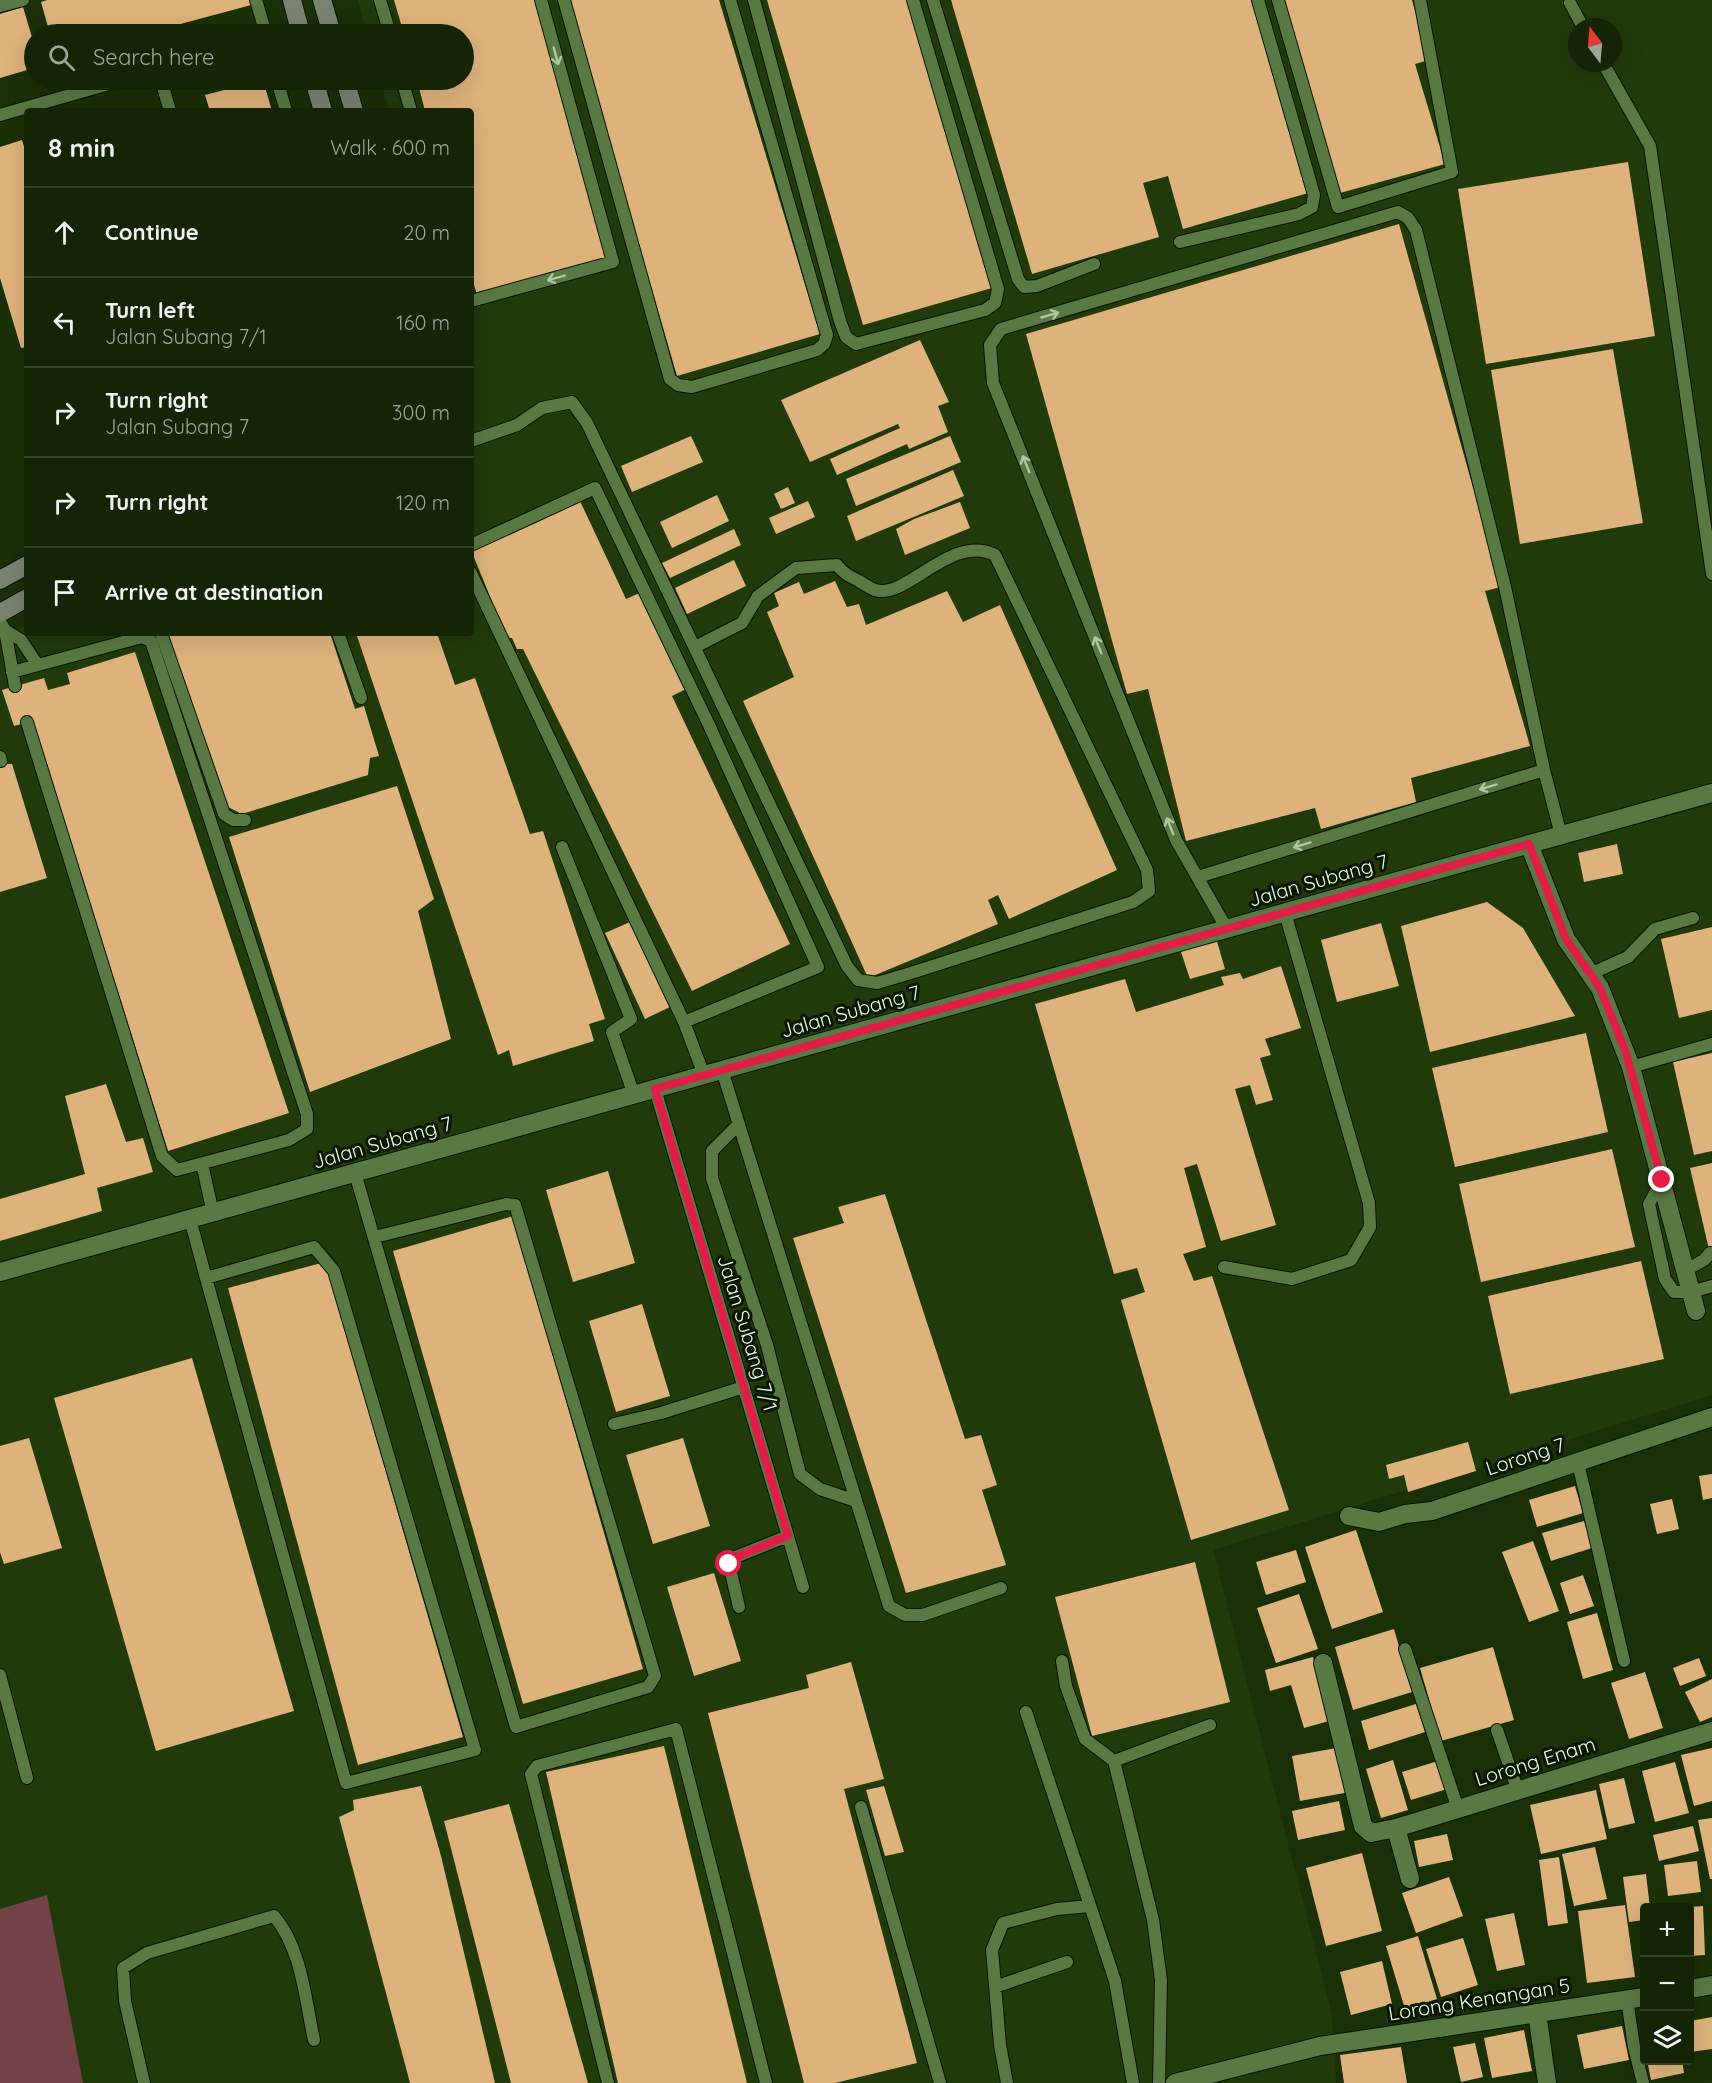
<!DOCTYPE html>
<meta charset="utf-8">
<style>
:root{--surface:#142404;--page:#213013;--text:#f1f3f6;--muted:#9da49a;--line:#334126}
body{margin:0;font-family:Quicksand,sans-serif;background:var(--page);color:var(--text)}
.controls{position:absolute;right:18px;bottom:18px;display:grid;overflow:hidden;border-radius:6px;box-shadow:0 6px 24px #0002}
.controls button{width:54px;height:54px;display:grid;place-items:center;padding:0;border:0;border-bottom:2px solid var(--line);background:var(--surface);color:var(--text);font:30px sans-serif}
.compass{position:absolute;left:1568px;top:18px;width:54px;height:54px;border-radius:50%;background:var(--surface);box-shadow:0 6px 24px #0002;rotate:344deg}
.stop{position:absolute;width:18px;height:18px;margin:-14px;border:4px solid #e11d48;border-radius:50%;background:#fff}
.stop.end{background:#e11d48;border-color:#fff;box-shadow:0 2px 6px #0008}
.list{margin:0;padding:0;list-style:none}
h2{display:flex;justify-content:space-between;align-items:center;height:78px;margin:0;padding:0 24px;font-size:26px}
h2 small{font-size:20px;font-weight:400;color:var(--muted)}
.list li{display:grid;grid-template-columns:39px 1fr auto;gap:18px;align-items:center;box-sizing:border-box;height:90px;padding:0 24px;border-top:2px solid var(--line)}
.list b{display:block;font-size:22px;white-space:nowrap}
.list p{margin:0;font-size:20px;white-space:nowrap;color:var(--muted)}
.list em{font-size:20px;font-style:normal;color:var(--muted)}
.icon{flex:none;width:33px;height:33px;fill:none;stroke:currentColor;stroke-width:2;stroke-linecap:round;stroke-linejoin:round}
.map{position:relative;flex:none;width:1712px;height:2083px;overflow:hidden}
.search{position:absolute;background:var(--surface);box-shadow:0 6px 24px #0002;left:24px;top:24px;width:450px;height:66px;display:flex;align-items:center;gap:15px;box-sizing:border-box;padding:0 21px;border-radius:33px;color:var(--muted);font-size:22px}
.panel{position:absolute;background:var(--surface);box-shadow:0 6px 24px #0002;left:24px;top:108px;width:450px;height:528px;border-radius:6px}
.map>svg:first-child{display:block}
.built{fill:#213a0a;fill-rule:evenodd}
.green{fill:#724247}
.building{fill:#deb37b}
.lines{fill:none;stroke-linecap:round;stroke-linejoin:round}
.lane-casing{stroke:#071600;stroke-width:14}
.street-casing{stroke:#071600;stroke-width:20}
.secondary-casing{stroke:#071600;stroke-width:20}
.lane{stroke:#597943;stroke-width:12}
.street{stroke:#597943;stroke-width:18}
.secondary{stroke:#7a8272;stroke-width:18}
.oneway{stroke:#afc8a0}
.route{stroke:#e11d48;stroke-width:8}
.labels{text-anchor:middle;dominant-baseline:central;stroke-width:6;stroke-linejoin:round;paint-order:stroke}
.street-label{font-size:20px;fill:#e9fcde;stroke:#091602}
</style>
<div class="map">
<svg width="1712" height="2083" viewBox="0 0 1712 2083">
<rect width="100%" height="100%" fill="#1a3006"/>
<path class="built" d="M 358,0 L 1712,0 L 1712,1395 L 1213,1550 L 1332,2015 L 1336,2083 L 0,2083 L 0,639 L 27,624 L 27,633 L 471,633 L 471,111 L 389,111 L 380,80 L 464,80 L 464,34 L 367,34 ZM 1577,27 L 1613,27 L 1613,63 L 1577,63 Z"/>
<path class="green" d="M 47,1895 L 83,2083 L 0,2083 L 0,1909 Z"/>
<path class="building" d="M 47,0 L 254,0 L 255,4 L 143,34 L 50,34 L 41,2 Z
M 394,0 L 535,0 L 607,258 L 477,295 L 471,274 L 471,111 L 425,111 L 417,80 L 464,80 L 464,34 L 404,34 Z
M 567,0 L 719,0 L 820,334 L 677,376 Z
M 767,0 L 907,0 L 992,288 L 863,325 Z
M 951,0 L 1251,0 L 1308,193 L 1183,229 L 1168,176 L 1143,183 L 1159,237 L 1032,274 Z
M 1284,0 L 1412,0 L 1429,60 L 1415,64 L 1445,164 L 1340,193 Z
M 23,7 L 34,44 L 34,68 L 0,78 L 0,14 Z
M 263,80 L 272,111 L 210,111 L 205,95 Z
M 22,140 L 27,157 L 27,347 L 21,348 L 0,278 L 0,147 Z
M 1628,162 L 1655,336 L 1486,364 L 1458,189 Z
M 1399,224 L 1501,587 L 1485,591 L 1530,746 L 1411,778 L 1416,802 L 1321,829 L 1315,808 L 1186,841 L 1148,689 L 1127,694 L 1026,334 Z
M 920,340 L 949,402 L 938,406 L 948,432 L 909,449 L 907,444 L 837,475 L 830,459 L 900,428 L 898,424 L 810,462 L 781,400 Z
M 1613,349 L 1643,523 L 1520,544 L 1491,370 Z
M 691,436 L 703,462 L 632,492 L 621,466 Z
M 950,436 L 961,462 L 856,506 L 846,479 Z
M 953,470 L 964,496 L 856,541 L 847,516 Z
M 788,487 L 795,503 L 781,509 L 774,494 Z
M 717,495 L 729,521 L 672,548 L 660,522 Z
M 580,501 L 626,599 L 642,592 L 688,688 L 672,696 L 790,944 L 692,991 L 523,649 L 517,649 L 512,638 L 507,638 L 471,550 Z
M 808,501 L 815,517 L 776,534 L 769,518 Z
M 960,502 L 970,528 L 905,555 L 896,529 L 914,519 Z
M 734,529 L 741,545 L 670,578 L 662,563 Z
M 734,560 L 746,586 L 687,614 L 675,588 Z
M 835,581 L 847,607 L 859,604 L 866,625 L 947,591 L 963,622 L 1000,605 L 1117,870 L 1009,919 L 998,895 L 988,900 L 998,924 L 868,978 L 743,701 L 794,677 L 767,612 L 779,606 L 774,593 L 799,582 L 804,594 Z
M 167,633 L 330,633 L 355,709 L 364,706 L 379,756 L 370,758 L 368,775 L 242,814 L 226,806 Z
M 356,633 L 437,633 L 455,685 L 475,678 L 530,834 L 543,831 L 605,1019 L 589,1024 L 594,1041 L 513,1066 L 509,1050 L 498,1055 Z
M 135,652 L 289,1113 L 168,1151 L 33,721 L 14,726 L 2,690 L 44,678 L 48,690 L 70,684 L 67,673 Z
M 0,764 L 12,764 L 47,878 L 0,892 Z
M 397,786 L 434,899 L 418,911 L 451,1039 L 310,1092 L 229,837 Z
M 1617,844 L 1623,874 L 1584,882 L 1578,853 Z
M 1487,902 L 1523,928 L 1575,1016 L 1430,1052 L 1401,926 Z
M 630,922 L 670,1007 L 645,1019 L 605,933 Z
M 1381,923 L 1399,986 L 1337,1002 L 1321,940 Z
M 1712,927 L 1712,1010 L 1679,1018 L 1661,939 Z
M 1216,938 L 1225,969 L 1190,979 L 1180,949 Z
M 1281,966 L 1301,1028 L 1265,1039 L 1271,1055 L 1260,1058 L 1273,1100 L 1256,1105 L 1250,1085 L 1235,1089 L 1276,1225 L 1221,1241 L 1197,1164 L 1184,1168 L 1206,1247 L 1183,1254 L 1194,1281 L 1212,1276 L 1289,1510 L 1191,1540 L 1121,1300 L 1145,1292 L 1137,1268 L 1114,1274 L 1035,1004 L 1125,979 L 1136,1012 L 1224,985 L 1221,977 L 1240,973 L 1243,979 Z
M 1586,1033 L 1608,1132 L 1455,1167 L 1432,1068 Z
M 1712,1053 L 1712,1151 L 1694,1155 L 1673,1062 Z
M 106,1084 L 126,1142 L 143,1138 L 153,1172 L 97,1188 L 102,1211 L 0,1241 L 0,1199 L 85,1174 L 65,1096 Z
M 1612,1149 L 1635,1247 L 1481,1282 L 1459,1184 Z
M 1712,1163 L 1712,1258 L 1711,1258 L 1690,1168 Z
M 608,1171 L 635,1263 L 573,1282 L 546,1190 Z
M 885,1194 L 965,1439 L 981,1435 L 997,1485 L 982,1490 L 1006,1565 L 906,1593 L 793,1238 L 844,1223 L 838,1207 Z
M 513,1216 L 643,1669 L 523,1704 L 393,1251 Z
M 1641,1261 L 1664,1359 L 1510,1394 L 1488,1296 Z
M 325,1262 L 463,1737 L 358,1765 L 228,1288 Z
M 642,1304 L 670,1396 L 616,1412 L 589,1321 Z
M 192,1358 L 294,1711 L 156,1751 L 54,1398 Z
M 29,1438 L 62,1548 L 4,1564 L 0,1552 L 0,1446 Z
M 683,1438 L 710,1526 L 653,1544 L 626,1455 Z
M 1468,1442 L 1476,1471 L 1408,1492 L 1404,1475 L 1389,1479 L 1386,1465 Z
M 1712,1474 L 1712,1498 L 1703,1500 L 1699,1476 Z
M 1575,1486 L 1583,1513 L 1537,1527 L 1529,1500 Z
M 1672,1499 L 1679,1529 L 1657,1534 L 1650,1504 Z
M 1584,1521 L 1592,1548 L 1551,1561 L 1542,1533 Z
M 1356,1530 L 1383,1612 L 1332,1629 L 1305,1547 Z
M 1533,1541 L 1559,1611 L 1529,1622 L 1502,1552 Z
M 1296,1550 L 1306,1582 L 1266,1595 L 1256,1562 Z
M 1195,1562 L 1230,1702 L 1092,1736 L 1055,1597 Z
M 714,1573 L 741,1661 L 694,1676 L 667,1587 Z
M 1583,1575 L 1594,1606 L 1570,1614 L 1560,1583 Z
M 1299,1594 L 1318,1649 L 1276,1663 L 1257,1608 Z
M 1597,1613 L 1613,1670 L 1583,1679 L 1567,1622 Z
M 1394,1629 L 1412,1692 L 1353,1710 L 1335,1647 Z
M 1493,1647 L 1514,1720 L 1441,1741 L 1420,1668 Z
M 1313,1657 L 1329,1721 L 1304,1728 L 1291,1685 L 1270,1691 L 1265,1670 Z
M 1699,1658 L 1706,1676 L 1680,1686 L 1673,1668 Z
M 851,1662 L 884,1779 L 844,1789 L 917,2063 L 835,2083 L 804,2083 L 708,1713 L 809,1688 L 806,1675 Z
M 1645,1672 L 1663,1728 L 1629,1739 L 1611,1683 Z
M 1712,1679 L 1712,1717 L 1700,1722 L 1685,1692 Z
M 1416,1704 L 1425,1732 L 1369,1750 L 1361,1721 Z
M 664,1746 L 747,2083 L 618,2083 L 546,1772 Z
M 1342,1747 L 1350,1792 L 1300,1801 L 1292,1756 Z
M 1712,1748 L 1712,1801 L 1694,1806 L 1681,1755 Z
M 1393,1760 L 1408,1810 L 1381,1818 L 1366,1769 Z
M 1438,1761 L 1447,1789 L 1411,1800 L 1402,1772 Z
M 1675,1762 L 1689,1813 L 1655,1822 L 1642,1771 Z
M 1624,1778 L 1635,1823 L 1609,1829 L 1599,1784 Z
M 421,1786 L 441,1856 L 495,2083 L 410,2083 L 339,1817 L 354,1810 L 353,1800 Z
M 884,1786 L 904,1852 L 885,1856 L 866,1790 Z
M 1596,1790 L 1607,1839 L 1541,1854 L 1530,1805 Z
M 1339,1801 L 1345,1830 L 1298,1840 L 1292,1811 Z
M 509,1804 L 588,2083 L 511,2083 L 444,1821 Z
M 1712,1818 L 1712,1879 L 1710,1879 L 1698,1820 Z
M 1693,1826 L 1699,1851 L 1659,1861 L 1653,1835 Z
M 1447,1834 L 1453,1860 L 1419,1867 L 1414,1841 Z
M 1595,1847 L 1607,1899 L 1574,1906 L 1562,1854 Z
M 1362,1853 L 1382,1931 L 1326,1946 L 1306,1868 Z
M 1559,1857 L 1568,1923 L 1548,1926 L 1539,1860 Z
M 1697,1861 L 1701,1892 L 1668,1896 L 1664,1865 Z
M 1646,1874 L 1650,1908 L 1644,1908 L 1644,1920 L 1629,1922 L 1623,1877 Z
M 1449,1877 L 1463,1916 L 1416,1933 L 1402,1893 Z
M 1625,1905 L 1635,1977 L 1587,1983 L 1578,1911 Z
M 1703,1906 L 1705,1955 L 1690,1956 L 1690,1907 Z
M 1514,1913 L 1525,1965 L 1497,1971 L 1485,1919 Z
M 1418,1936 L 1437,1999 L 1405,2009 L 1386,1946 Z
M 1463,1938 L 1478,1985 L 1441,1997 L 1426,1949 Z
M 1382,1961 L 1392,2004 L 1351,2015 L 1340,1972 Z
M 1712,2017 L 1712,2049 L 1690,2052 L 1690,2021 Z
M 1622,2026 L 1629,2060 L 1584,2069 L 1577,2035 Z
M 1524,2030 L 1532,2071 L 1492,2078 L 1484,2038 Z
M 1475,2043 L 1483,2077 L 1461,2082 L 1453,2047 Z
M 1401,2047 L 1407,2083 L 1344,2083 L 1340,2055 Z
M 1647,2060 L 1682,2060 L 1684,2073 L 1651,2080 Z"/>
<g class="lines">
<g class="lane-casing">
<path id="lane" d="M 256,0 L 266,34
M 380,0 L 390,34
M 564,0 L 670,379 L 678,385 L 692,387 L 817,350 L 824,344 L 827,335 L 730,0
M 754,0 L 840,321 L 846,337 L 856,344 L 985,310 L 995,303 L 998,289 L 913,0
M 933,0 L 1018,279 L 1024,287 L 1037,286 L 1094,264
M 1278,0 L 1338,207 L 1452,172 L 1420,0
M 1570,3 L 1583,27
M 0,6 L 23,0
M 279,34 L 300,29
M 1603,63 L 1650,146 L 1712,574
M 161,80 L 170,111
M 277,80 L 286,111
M 402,80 L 411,111
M 0,115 L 123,80
M 1180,242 L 1299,214 L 1312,207 L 1314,195 L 1258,0
M 471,301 L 613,262 L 541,0
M 471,441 L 517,425 L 542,408 L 572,402 L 587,423 L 847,966 L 858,980 L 877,983 L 911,973 L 1133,902 L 1149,891 L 1147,870 L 995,555 C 950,533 907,600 875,590 C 870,588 864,584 859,581 C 849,576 843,573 837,565 L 796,568 L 758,596 L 742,623 L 695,647
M 471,545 L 595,488 L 709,725 L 818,967 L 684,1022
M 471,573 L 684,1022 L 704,1075
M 0,622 L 5,630 L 15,686
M 5,630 L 21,640 L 37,664
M 161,633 L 224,814 L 233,820 L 245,820
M 338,633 L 361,698
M 12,672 L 142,637 L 151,641 L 307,1114 L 307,1129 L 289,1140 L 177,1170 L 162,1156 L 27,722
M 0,757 L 1,761
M 562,847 L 631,1019 L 612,1032 L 634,1095
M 1198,877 L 1544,770
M 1227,929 L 1176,840 L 993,383 L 990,345 L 1001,329 L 1398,212 L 1408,218 L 1416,230 L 1505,587 L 1544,770 L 1561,835
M 1590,974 L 1628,957 L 1655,929 L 1693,918
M 1631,1067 L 1712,1044
M 722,1070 L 889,1606 L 905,1615 L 923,1615 L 1001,1588
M 655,1089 L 803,1587
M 739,1124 L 712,1151 L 712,1178 L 767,1345 L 800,1474 L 820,1489 L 856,1501
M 202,1164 L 213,1213
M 355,1173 L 516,1727 L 648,1687 L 655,1676 L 515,1205 L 506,1204 L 375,1237
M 1662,1180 L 1649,1204 L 1665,1279 L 1674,1292 L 1691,1292 L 1712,1286
M 190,1219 L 206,1278 L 346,1783 L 475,1750 L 334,1271 L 314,1247 L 206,1278
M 1224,1267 L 1292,1279 L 1351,1260 L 1370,1227 L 1369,1203 L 1285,913
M 1686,1270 L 1704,1260 L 1710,1253
M 614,1424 L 661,1413 L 744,1387
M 1578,1463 L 1624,1661
M 739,1607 L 729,1564 L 733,1558 L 788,1536
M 1405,1649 L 1458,1809
M 1062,1661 L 1066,1686 L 1085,1739 L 1114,1761 L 1153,1920 L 1161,1980 L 1159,2083
M 0,1675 L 27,1778
M 1026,1712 L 1115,1981 L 1133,2083
M 1497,1730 L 1518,1791
M 1114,1761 L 1210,1725
M 861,1807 L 940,2083
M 995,1987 L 1067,1962
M 1627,1999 L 1634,2047 L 1643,2083
M 144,2083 L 125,2001 L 123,1968 L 147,1953 L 274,1916 C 302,1949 305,1999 314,2040
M 608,2083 L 531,1774 L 537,1766 L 676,1729 L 766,2083
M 1007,2083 L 1000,2045 L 992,1950 L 1003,1923 L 1057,1909 L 1090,1906"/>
</g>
<g class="street-casing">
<path id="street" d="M 1529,844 L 1566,939 L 1600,988 L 1631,1067 L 1696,1311
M 0,1272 L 1712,793
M 1349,1516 L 1379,1522 L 1405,1514 L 1432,1511 L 1712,1417
M 1323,1663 L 1363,1826 L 1371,1833 L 1396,1828 L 1712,1731
M 1396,1828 L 1410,1879
M 1690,1989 L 1712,1985
M 1537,2013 L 1547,2083
M 1175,2083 L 1320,2046 L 1644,1997"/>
</g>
<g class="secondary-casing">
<path id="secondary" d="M 292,0 L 301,34
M 322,0 L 332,34
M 314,80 L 323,111
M 345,80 L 354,111
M 0,580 L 27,565
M 0,613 L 27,598"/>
</g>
<use href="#lane" class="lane"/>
<use href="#street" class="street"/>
<use href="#secondary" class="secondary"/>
</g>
<defs><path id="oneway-shaft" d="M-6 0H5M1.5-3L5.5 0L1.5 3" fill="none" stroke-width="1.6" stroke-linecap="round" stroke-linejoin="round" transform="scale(1.5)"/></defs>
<g class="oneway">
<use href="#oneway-shaft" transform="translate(556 56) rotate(75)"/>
<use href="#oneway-shaft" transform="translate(556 278) rotate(165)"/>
<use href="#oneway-shaft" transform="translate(1050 315) rotate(-16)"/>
<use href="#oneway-shaft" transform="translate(1026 464) rotate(-112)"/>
<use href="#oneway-shaft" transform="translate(1098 645) rotate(-112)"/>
<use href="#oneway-shaft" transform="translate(1488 787) rotate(163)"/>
<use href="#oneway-shaft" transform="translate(1170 826) rotate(-112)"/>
<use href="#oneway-shaft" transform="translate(1302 845) rotate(163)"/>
</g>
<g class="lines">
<path class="route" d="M 729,1564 L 733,1558 L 788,1536 L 655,1089 L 1529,844 L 1566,939 L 1600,988 L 1625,1050 L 1662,1180"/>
</g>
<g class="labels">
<g class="street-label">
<text transform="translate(1318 880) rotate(-16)">Jalan Subang 7</text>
<text transform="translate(850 1011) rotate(-16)">Jalan Subang 7</text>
<text transform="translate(382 1142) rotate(-16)">Jalan Subang 7</text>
<text transform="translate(748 1333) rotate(73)">Jalan Subang 7/1</text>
<text transform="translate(1525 1456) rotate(-18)">Lorong 7</text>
<text transform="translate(1535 1761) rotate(-17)">Lorong Enam</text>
<text transform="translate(1479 1999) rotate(-9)">Lorong Kenangan 5</text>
</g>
</g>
</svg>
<div class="controls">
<button>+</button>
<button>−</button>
<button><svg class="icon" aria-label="layers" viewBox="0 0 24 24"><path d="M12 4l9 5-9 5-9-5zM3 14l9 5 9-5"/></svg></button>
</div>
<svg class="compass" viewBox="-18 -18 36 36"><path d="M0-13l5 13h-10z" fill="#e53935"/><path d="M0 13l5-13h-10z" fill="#9da49a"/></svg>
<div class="stop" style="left:729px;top:1564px"></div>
<div class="stop end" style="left:1662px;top:1180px"></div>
<div class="search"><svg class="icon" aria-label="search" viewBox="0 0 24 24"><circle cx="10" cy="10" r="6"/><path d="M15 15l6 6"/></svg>Search here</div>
<section class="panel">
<h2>8 min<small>Walk · 600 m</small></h2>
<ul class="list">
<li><svg class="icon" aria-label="ahead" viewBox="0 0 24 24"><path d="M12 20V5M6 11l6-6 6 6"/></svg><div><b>Continue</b></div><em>20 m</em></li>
<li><svg class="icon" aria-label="left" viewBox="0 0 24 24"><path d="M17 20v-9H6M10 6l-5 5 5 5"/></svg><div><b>Turn left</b><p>Jalan Subang 7/1</p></div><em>160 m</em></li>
<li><svg class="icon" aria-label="right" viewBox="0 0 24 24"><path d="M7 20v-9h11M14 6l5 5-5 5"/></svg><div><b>Turn right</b><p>Jalan Subang 7</p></div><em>300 m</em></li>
<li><svg class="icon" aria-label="right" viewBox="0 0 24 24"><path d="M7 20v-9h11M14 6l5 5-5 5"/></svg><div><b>Turn right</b></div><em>120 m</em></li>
<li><svg class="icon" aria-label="arrive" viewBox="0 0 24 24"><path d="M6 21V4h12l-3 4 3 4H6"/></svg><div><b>Arrive at destination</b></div></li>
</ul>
</section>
</div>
